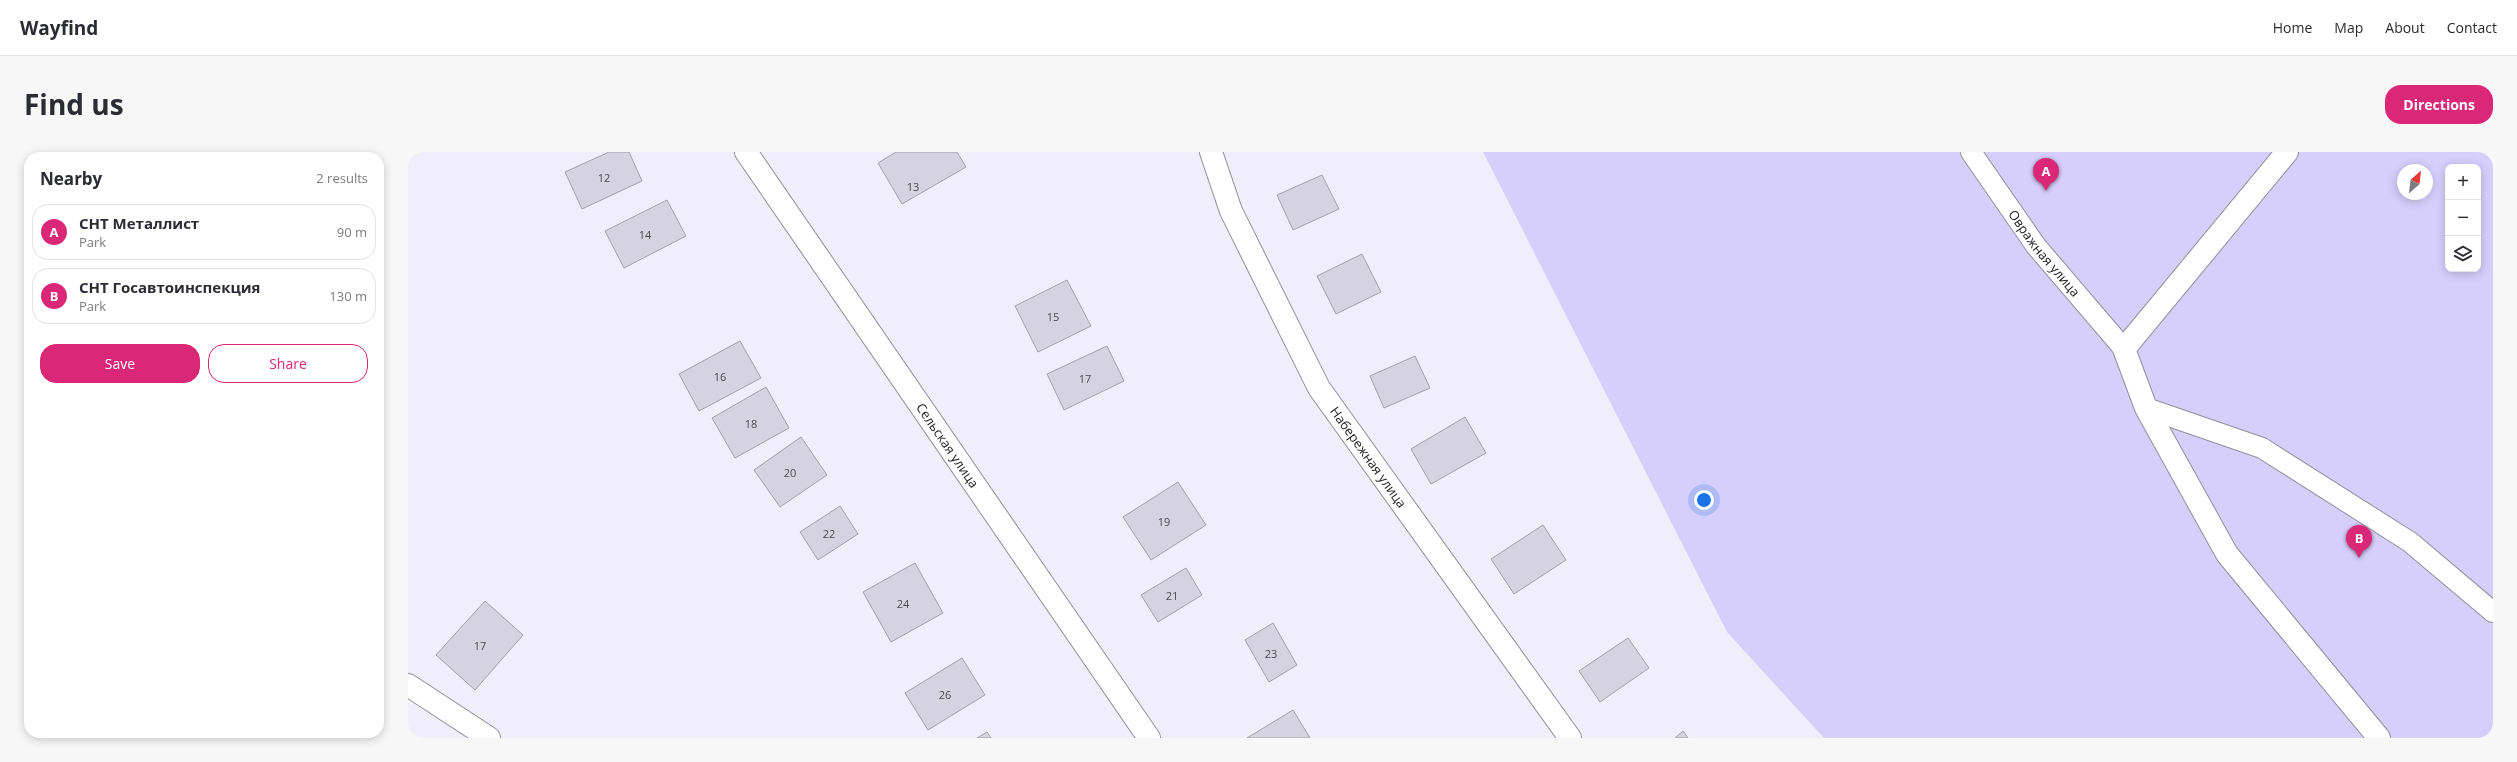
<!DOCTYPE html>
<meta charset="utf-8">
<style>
:root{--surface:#fff;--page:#f7f7f7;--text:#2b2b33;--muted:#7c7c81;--line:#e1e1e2;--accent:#db2777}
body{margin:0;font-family:"Open Sans",sans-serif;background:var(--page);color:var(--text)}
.controls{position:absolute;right:12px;top:12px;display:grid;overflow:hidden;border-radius:8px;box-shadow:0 2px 10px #0003}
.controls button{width:36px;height:36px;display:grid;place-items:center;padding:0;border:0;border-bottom:1px solid var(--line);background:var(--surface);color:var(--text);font:20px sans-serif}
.compass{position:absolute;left:1989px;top:12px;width:36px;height:36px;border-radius:50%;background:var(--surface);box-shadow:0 2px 10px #0003;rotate:28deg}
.you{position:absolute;left:1296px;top:348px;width:14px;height:14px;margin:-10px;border:3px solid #fff;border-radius:50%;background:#1a73e8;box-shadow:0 0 0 6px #1a73e833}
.badge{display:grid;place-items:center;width:26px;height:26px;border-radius:50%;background:var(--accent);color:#fff;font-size:13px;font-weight:700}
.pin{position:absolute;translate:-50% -33px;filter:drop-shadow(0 1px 2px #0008)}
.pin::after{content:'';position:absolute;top:21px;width:14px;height:12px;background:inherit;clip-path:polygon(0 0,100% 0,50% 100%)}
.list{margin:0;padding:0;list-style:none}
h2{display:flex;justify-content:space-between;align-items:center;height:52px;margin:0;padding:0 16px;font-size:17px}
h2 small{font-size:13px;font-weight:400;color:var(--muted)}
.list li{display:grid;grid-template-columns:26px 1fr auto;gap:12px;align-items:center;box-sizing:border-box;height:56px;margin:0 8px 8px;padding:0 8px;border:1px solid var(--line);border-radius:16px}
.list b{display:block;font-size:15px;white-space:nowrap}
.list p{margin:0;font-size:13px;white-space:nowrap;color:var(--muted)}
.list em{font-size:13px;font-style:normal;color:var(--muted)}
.actions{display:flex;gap:8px;padding:12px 16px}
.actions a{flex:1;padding:9px 0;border:1px solid var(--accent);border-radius:16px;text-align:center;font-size:14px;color:var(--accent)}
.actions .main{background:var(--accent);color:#fff}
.icon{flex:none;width:22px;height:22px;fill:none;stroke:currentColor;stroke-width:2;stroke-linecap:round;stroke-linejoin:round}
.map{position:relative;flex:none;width:2085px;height:586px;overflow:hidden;border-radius:16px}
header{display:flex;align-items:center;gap:24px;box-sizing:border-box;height:56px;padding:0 20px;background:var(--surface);border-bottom:1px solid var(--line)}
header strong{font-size:19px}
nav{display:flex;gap:22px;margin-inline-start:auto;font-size:14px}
.intro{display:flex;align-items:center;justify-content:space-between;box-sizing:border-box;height:96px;padding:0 24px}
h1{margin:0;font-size:28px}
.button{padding:10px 18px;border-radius:16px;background:var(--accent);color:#fff;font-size:14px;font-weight:700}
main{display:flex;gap:24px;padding:0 24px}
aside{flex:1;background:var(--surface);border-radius:16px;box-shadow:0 2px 10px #0003}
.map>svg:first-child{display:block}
.green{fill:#d6cefb;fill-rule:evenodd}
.building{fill:#d5d3df;stroke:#a2a0ab}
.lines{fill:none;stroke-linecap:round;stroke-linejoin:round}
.lane-casing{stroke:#918f9a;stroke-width:22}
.street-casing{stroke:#918f9a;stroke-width:24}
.lane{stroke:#fff;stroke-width:20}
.street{stroke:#fff;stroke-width:22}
.labels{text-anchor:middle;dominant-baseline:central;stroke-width:3;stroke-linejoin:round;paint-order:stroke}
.number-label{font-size:11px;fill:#4a494f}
.street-label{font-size:13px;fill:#1b1b1f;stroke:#f0eefa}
</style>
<header>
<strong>Wayfind</strong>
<nav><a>Home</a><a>Map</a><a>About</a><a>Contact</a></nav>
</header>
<div class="intro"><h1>Find us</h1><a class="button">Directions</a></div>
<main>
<aside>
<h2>Nearby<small>2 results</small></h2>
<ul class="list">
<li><span class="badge">A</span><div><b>СНТ Металлист</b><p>Park</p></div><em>90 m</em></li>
<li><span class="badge">B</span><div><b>СНТ Госавтоинспекция</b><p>Park</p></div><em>130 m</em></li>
</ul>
<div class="actions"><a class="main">Save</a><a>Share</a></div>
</aside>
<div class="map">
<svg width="2085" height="586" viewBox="0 0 2085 586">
<rect width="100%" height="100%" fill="#f0eefa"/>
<path class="green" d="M 1075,0 L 2085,0 L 2085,586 L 1416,586 L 1319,480 ZM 2040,15 L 2070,15 L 2070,117 L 2040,117 ZM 1995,18 L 2019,18 L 2019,42 L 1995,42 Z"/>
<path class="building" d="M 201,0 L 221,0 L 234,29 L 174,57 L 157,20 Z
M 488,0 L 549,0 L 558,15 L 494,52 L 470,11 Z
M 914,23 L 931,57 L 885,78 L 869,43 Z
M 259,48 L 278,84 L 216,116 L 197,79 Z
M 954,102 L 973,140 L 928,162 L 909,124 Z
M 659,128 L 683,174 L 630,200 L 607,154 Z
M 332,189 L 353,226 L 291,259 L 271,222 Z
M 699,194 L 716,229 L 656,258 L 639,222 Z
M 1007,204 L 1022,236 L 976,256 L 962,224 Z
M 358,235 L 381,276 L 327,306 L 304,266 Z
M 1057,265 L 1078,301 L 1023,332 L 1003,297 Z
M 393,285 L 419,323 L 372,355 L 346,318 Z
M 770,330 L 798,373 L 743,408 L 715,365 Z
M 432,354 L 450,382 L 410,408 L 392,380 Z
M 1135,373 L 1158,408 L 1106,442 L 1083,407 Z
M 507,411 L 535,461 L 483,490 L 455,440 Z
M 778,416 L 794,443 L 750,470 L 733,443 Z
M 77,449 L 115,483 L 67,538 L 28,503 Z
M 865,471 L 889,513 L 861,530 L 837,488 Z
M 1220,486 L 1241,516 L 1192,550 L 1171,519 Z
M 554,506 L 577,543 L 520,578 L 497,541 Z
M 885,558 L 902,586 L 839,586 Z
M 1275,579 L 1280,586 L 1267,586 Z
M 579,580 L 583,586 L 569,586 Z"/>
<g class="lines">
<g class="lane-casing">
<g id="lane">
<path id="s1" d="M 1563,0 L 1628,94 L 1716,197"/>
<path d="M 1738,256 L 1854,296 L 2002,390 L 2085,460"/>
</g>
</g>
<g class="street-casing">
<g id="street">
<path id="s2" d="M 338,0 L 741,586"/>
<path id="s3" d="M 803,0 L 823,59 L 911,236 L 1162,586"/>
<path d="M 1879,0 L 1716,197 L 1738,256 L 1819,402 L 1971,586"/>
<path d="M 0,533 L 81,586"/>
</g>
</g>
<use href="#lane" class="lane"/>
<use href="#street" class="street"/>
</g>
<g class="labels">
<g class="number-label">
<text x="196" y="25">12</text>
<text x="505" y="34">13</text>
<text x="237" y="82">14</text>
<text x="645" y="164">15</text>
<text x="312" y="224">16</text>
<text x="677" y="226">17</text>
<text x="343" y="271">18</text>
<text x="382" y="320">20</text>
<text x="756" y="369">19</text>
<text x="421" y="381">22</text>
<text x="764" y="443">21</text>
<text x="495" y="451">24</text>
<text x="72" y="493">17</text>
<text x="863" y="501">23</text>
<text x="537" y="542">26</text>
</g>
<g class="street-label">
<text stroke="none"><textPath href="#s1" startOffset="125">Овражная улица</textPath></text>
<text stroke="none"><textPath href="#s2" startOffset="356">Сельская улица</textPath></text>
<text stroke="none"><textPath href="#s3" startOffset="345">Набережная улица</textPath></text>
</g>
</g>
</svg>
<div class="controls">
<button>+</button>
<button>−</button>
<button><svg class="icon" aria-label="layers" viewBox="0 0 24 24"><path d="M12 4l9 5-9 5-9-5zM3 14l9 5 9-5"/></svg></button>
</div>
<svg class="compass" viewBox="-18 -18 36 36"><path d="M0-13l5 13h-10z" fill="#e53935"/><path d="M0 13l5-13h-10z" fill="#7c7c81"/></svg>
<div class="you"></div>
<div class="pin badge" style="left:1638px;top:39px">A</div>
<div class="pin badge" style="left:1951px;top:406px">B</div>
</div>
</main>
